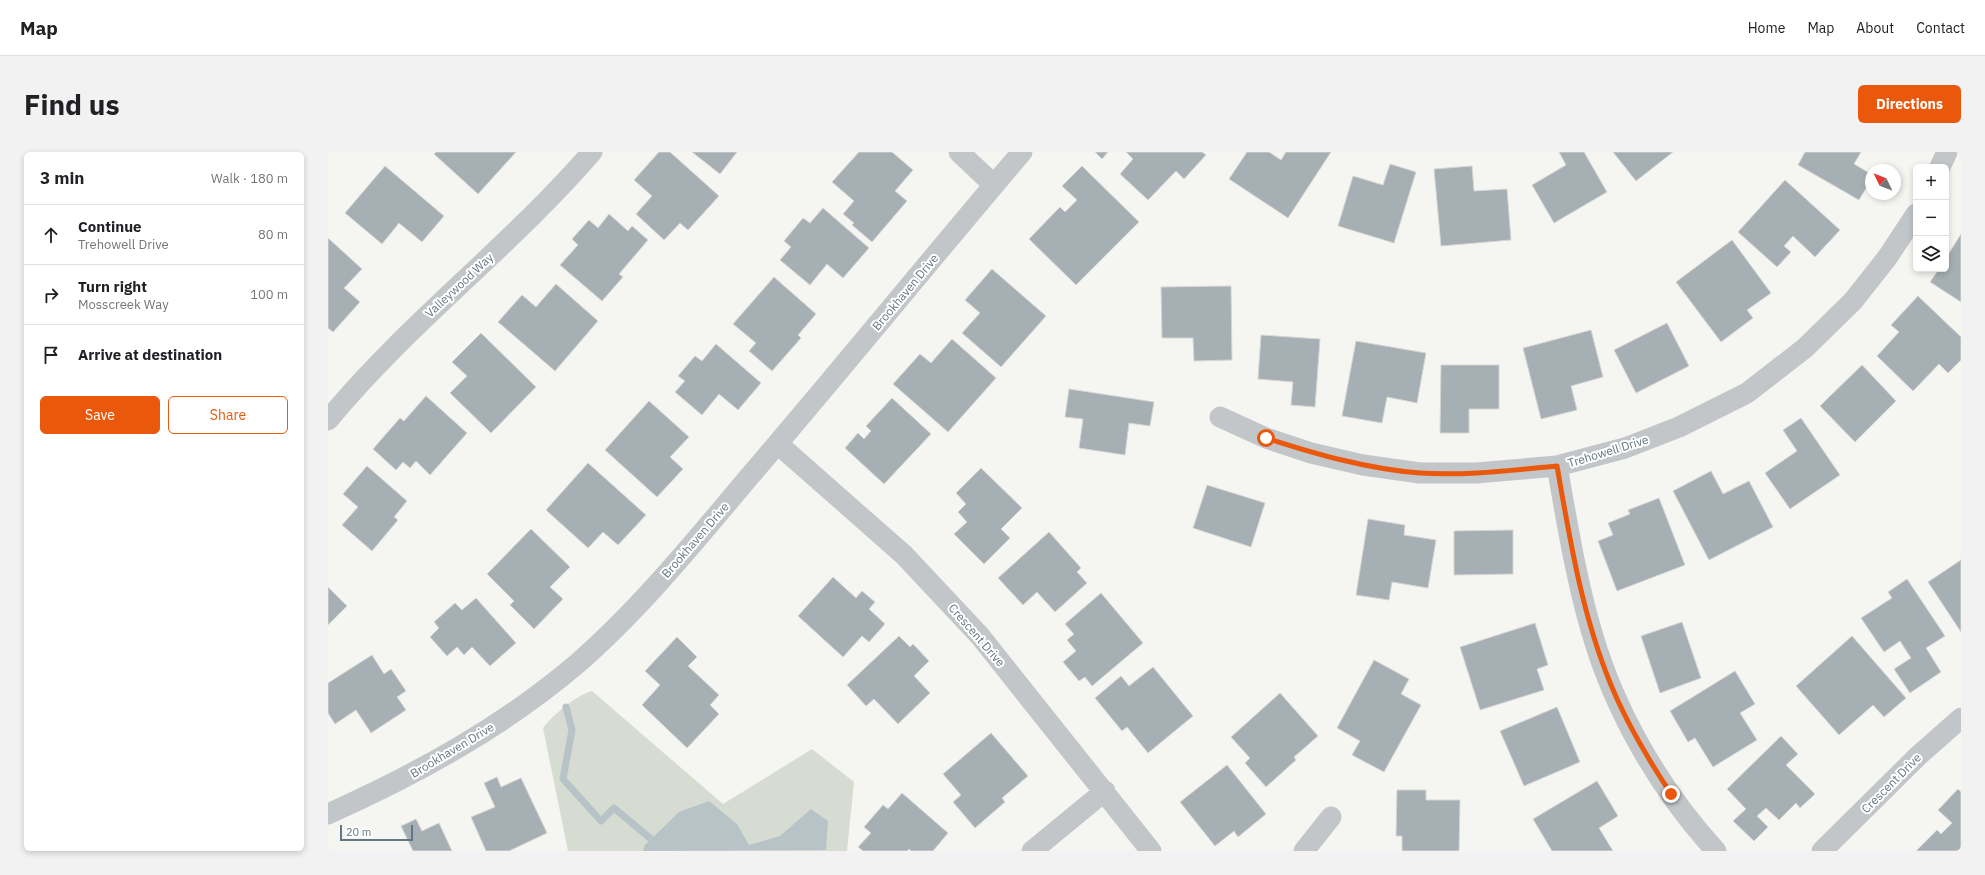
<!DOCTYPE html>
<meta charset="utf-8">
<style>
:root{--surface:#fff;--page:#f2f2f2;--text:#202124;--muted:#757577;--line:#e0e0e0;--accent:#ea580c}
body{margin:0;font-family:"IBM Plex Sans",sans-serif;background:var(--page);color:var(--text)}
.controls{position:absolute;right:12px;top:12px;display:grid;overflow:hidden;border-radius:6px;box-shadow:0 2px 6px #0003}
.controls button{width:36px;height:36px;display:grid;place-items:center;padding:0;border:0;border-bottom:1px solid var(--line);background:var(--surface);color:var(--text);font:20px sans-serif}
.compass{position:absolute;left:1537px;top:12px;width:36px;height:36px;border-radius:50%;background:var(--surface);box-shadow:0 2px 6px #0003;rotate:313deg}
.scale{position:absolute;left:12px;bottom:10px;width:73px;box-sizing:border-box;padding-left:4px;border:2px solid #647681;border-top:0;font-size:11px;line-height:14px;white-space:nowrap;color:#647681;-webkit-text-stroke:3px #fff;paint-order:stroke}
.stop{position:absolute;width:12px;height:12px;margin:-9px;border:3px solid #ea580c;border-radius:50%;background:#fff}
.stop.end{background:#ea580c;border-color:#fff;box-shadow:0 1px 4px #0008}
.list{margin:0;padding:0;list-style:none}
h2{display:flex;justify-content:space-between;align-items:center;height:52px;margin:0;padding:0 16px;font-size:17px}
h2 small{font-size:13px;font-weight:400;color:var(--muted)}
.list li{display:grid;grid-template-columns:26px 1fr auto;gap:12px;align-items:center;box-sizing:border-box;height:60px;padding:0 16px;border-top:1px solid var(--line)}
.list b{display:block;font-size:15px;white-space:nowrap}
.list p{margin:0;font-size:13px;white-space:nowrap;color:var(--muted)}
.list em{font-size:13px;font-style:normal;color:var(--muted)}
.actions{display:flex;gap:8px;padding:12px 16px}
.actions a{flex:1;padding:9px 0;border:1px solid var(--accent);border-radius:6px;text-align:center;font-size:14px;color:var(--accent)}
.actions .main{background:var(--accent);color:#fff}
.icon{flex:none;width:22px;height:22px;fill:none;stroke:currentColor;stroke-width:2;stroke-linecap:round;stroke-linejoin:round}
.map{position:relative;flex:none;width:1633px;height:699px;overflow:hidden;border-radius:6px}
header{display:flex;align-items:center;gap:24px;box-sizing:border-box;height:56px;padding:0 20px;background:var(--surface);border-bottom:1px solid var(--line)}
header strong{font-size:19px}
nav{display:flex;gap:22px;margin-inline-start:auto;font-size:14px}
.intro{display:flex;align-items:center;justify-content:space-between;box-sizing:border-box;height:96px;padding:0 24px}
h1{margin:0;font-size:28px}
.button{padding:10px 18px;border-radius:6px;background:var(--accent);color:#fff;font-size:14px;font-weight:700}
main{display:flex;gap:24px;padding:0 24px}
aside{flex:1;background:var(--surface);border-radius:6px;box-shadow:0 2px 6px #0003}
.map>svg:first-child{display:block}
.green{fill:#d6dcd2}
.water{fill:#b7c3c7}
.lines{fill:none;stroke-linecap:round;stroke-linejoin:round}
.stream{stroke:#b7c3c7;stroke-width:7}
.building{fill:#a6afb3;stroke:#d6d6d4}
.street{stroke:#c2c6c9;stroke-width:21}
.route{stroke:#ea580c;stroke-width:5}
.labels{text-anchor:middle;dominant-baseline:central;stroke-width:4;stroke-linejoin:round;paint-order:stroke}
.street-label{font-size:12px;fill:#647681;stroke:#fff}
</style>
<header>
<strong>Map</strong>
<nav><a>Home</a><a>Map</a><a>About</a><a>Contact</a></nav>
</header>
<div class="intro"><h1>Find us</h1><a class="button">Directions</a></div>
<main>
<aside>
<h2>3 min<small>Walk · 180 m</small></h2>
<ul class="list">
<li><svg class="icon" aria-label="ahead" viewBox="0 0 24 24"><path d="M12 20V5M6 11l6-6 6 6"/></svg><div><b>Continue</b><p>Trehowell Drive</p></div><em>80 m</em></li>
<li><svg class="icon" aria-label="right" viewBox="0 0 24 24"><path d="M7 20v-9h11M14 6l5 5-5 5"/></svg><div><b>Turn right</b><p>Mosscreek Way</p></div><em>100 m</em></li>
<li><svg class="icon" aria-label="arrive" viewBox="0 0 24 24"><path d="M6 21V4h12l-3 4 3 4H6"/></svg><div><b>Arrive at destination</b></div></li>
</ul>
<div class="actions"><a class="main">Save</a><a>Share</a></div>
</aside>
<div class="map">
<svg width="1633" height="699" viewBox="0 0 1633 699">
<rect width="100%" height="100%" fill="#f5f5f1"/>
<path class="green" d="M 264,539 L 395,652 L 484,597 L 526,630 L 519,699 L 240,699 L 215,576 C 225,563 248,543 264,539 Z"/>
<path class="water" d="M 381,649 L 409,672 L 421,693 L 452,684 L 483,657 L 500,669 L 498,698 L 315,699 L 317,693 L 351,660 Z"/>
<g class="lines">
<path class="stream" d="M 238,555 L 244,578 L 235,627 L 273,669 L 286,656 L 323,687"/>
</g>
<path class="building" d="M 108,0 L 188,0 L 150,42 L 106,2 Z
M 331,0 L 342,0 L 391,44 L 360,78 L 352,71 L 336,88 L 308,62 L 324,44 L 306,28 Z
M 364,0 L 409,0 L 392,22 Z
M 531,0 L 564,0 L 585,18 L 567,39 L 579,49 L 544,90 L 524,73 L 526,71 L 515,62 L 526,49 L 504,30 Z
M 767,0 L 780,0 L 774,7 Z
M 798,0 L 874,0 L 878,3 L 856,27 L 848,19 L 820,48 L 792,22 L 805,7 Z
M 919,0 L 941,0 L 953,8 L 958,0 L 1003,0 L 960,66 L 901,27 Z
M 1231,0 L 1256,0 L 1279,40 L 1226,71 L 1204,33 L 1238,13 Z
M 1285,0 L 1345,0 L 1308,29 Z
M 1477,0 L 1533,0 L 1526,12 L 1543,22 L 1543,28 L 1531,48 L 1470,13 Z
M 1062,12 L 1088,20 L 1066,91 L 1010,74 L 1025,24 L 1055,33 Z
M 57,14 L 116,64 L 94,90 L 71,71 L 54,92 L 17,61 Z
M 754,14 L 811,70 L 748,133 L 701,87 L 732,55 L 737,60 L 749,48 L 734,34 Z
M 1144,14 L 1146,39 L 1179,37 L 1183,88 L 1113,94 L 1106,17 Z
M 1457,28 L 1512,78 L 1487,105 L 1465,84 L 1456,94 L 1463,100 L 1449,115 L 1410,80 Z
M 495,56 L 541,96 L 515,126 L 499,112 L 482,133 L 452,108 L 463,95 L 456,89 L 475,66 L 482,71 Z
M 281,62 L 300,79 L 304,74 L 320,88 L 291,122 L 295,125 L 274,149 L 232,113 L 250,93 L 244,87 L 261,68 L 270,76 Z
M 1633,82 L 1633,150 L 1602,130 L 1611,117 L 1618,117 L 1618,106 Z
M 0,86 L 34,117 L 16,136 L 32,150 L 5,180 L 0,176 Z
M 1404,88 L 1443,141 L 1419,158 L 1425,166 L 1393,190 L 1348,130 Z
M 664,117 L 718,164 L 673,215 L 634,181 L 652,161 L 637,148 Z
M 446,125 L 488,162 L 470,183 L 473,186 L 444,219 L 421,199 L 428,191 L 405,172 Z
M 228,132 L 270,169 L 227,219 L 170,170 L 194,143 L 208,155 Z
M 903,134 L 904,208 L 866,209 L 865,186 L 834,186 L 833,135 Z
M 1590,144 L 1633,185 L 1633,208 L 1620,221 L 1611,212 L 1585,239 L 1549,204 L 1571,180 L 1563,173 Z
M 1339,171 L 1361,214 L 1308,241 L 1286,198 Z
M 1263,178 L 1275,225 L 1243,234 L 1249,258 L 1213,267 L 1195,196 Z
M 153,181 L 208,235 L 163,281 L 122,241 L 139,224 L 124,210 Z
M 933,183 L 992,187 L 987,255 L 963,253 L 965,230 L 930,227 Z
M 624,187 L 668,226 L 620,280 L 565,232 L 592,202 L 603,211 Z
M 1028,189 L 1098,201 L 1089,251 L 1059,245 L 1054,271 L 1014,264 Z
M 388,192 L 433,231 L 410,258 L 391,242 L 374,263 L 347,240 L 357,229 L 350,224 L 367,204 L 374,209 Z
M 1113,213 L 1171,213 L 1171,257 L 1141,257 L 1141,281 L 1112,281 Z
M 1534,213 L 1568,249 L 1527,290 L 1492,254 Z
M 741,237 L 826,250 L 822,274 L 801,271 L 797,303 L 751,296 L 755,267 L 737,265 Z
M 98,244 L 139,281 L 102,323 L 88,309 L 82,316 L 75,310 L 68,318 L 45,297 L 72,266 L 76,269 Z
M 564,246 L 603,282 L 556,332 L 517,296 L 530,281 L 536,287 L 543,279 L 538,274 Z
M 321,249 L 361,285 L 342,305 L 355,317 L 329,345 L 277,298 Z
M 1473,266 L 1512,323 L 1462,357 L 1437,321 L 1469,299 L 1455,278 Z
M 260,311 L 318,363 L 290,393 L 275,380 L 260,396 L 218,358 Z
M 39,314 L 79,349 L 66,365 L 70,368 L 44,399 L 14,373 L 30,355 L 15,342 Z
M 653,316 L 694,356 L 673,377 L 682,386 L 656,412 L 626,382 L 639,370 L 630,360 L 638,352 L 628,341 Z
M 1383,319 L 1395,342 L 1421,329 L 1445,375 L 1381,408 L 1345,339 Z
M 879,333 L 937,351 L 923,395 L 865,376 Z
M 1331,346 L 1357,413 L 1289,439 L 1270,389 L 1285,383 L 1280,371 L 1302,362 L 1300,358 Z
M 1040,367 L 1077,373 L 1076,383 L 1108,388 L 1100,436 L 1064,430 L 1061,448 L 1028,443 Z
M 203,377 L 242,415 L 222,435 L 235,447 L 206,477 L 182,453 L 186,449 L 159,422 Z
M 1185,378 L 1185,422 L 1126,423 L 1126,379 Z
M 721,380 L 753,416 L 749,420 L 759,431 L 727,460 L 709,440 L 695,453 L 670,426 Z
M 1633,408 L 1633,480 L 1600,430 Z
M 505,425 L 528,446 L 534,439 L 547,450 L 541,457 L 557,472 L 541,490 L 534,484 L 515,505 L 470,464 Z
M 1579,427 L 1617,484 L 1598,496 L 1613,520 L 1582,541 L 1566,517 L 1583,506 L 1572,489 L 1556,500 L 1533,466 L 1564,446 L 1560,440 Z
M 0,435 L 19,454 L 0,473 Z
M 773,441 L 815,491 L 764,534 L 757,525 L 751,529 L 735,510 L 748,499 L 739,488 L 746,482 L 737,472 Z
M 148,446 L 188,491 L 162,514 L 144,495 L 136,503 L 129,495 L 119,504 L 102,485 L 111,476 L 106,470 L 127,451 L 134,458 Z
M 1354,470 L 1373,526 L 1332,541 L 1313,484 Z
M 1207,471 L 1220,513 L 1209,517 L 1216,538 L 1152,558 L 1132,495 Z
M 571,484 L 582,495 L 585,492 L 601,509 L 586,524 L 602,541 L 570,572 L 546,547 L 538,554 L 519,533 Z
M 1524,484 L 1578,546 L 1556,565 L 1545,553 L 1511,583 L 1468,534 Z
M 349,485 L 369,505 L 360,514 L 391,543 L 382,553 L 391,562 L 359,596 L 314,553 L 332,533 L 317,519 Z
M 44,503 L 56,522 L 63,517 L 78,539 L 69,545 L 78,558 L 43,581 L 28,558 L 7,572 L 0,561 L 0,531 Z
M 1046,508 L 1081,527 L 1073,542 L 1093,553 L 1056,620 L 1024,603 L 1032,589 L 1009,576 Z
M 825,515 L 865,564 L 820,601 L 799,575 L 794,579 L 767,546 L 793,524 L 801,534 Z
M 1407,519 L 1427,552 L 1412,561 L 1429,588 L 1385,615 L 1367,586 L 1360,590 L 1342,559 Z
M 952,541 L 990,584 L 966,605 L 968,608 L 938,635 L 917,611 L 922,606 L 903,585 Z
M 1229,555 L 1252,610 L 1196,634 L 1172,579 Z
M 663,581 L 700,624 L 674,646 L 677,650 L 647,676 L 625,650 L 633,643 L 615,622 Z
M 1453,584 L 1470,602 L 1458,613 L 1487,642 L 1472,656 L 1468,651 L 1451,668 L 1438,656 L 1429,664 L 1440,675 L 1426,689 L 1405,669 L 1418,657 L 1399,637 Z
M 899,613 L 938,662 L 910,685 L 906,679 L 887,694 L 852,650 Z
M 169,625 L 173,635 L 193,626 L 219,681 L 181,699 L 158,699 L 143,665 L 167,655 L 156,631 Z
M 1269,629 L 1290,664 L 1271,676 L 1285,699 L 1224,699 L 1205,667 Z
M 1630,637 L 1633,640 L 1633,699 L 1588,699 L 1609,678 L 1613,682 L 1624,671 L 1610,658 Z
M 1069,638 L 1098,638 L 1098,648 L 1132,648 L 1131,699 L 1074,699 L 1074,684 L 1068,684 Z
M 574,641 L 620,681 L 605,699 L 583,699 L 581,697 L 579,699 L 535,699 L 530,695 L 543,681 L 536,675 L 555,653 L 560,657 Z
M 88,667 L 94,679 L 111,671 L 124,699 L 85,699 L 73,674 Z"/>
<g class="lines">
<path class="street" d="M 631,0 L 666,33
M 1612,15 L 1619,0
M 892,265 L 938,286 L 983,301 L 1035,313 L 1092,321 L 1148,321 L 1229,314 L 1297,296 L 1351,275 L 1419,241 L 1477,196 L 1525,149 L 1559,106 L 1588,62
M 0,268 C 80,171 182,95 264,0
M 450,292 L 576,403 L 652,484 L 823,699
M 1229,314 C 1239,370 1248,427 1264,481 C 1287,560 1332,638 1388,699
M 0,662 C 89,622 175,575 250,511 C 313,456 367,389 421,325 C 513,218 602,108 694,0
M 704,699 L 777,639
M 976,699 L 1003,665
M 1494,699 L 1590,604 L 1633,566"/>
</g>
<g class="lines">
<path class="route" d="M 938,286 C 988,302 1039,317 1092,321 C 1138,324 1184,318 1229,314 C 1242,388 1254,463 1283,533 C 1299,572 1320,607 1343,642"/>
</g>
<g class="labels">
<g class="street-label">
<text transform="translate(131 133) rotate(-43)">Valleywood Way</text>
<text transform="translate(577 140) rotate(-50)">Brookhaven Drive</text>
<text transform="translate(1280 299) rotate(-17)">Trehowell Drive</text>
<text transform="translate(367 388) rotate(-49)">Brookhaven Drive</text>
<text transform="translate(649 483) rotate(49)">Crescent Drive</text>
<text transform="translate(124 598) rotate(-31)">Brookhaven Drive</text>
<text transform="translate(1563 631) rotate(-45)">Crescent Drive</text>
</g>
</g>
</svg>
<div class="controls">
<button>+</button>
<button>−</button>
<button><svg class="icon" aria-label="layers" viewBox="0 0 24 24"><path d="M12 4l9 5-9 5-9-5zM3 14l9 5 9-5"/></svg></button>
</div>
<svg class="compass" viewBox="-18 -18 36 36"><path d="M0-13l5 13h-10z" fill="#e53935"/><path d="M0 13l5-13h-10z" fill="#757577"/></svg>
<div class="scale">20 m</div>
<div class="stop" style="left:938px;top:286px"></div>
<div class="stop end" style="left:1343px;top:642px"></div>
</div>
</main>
